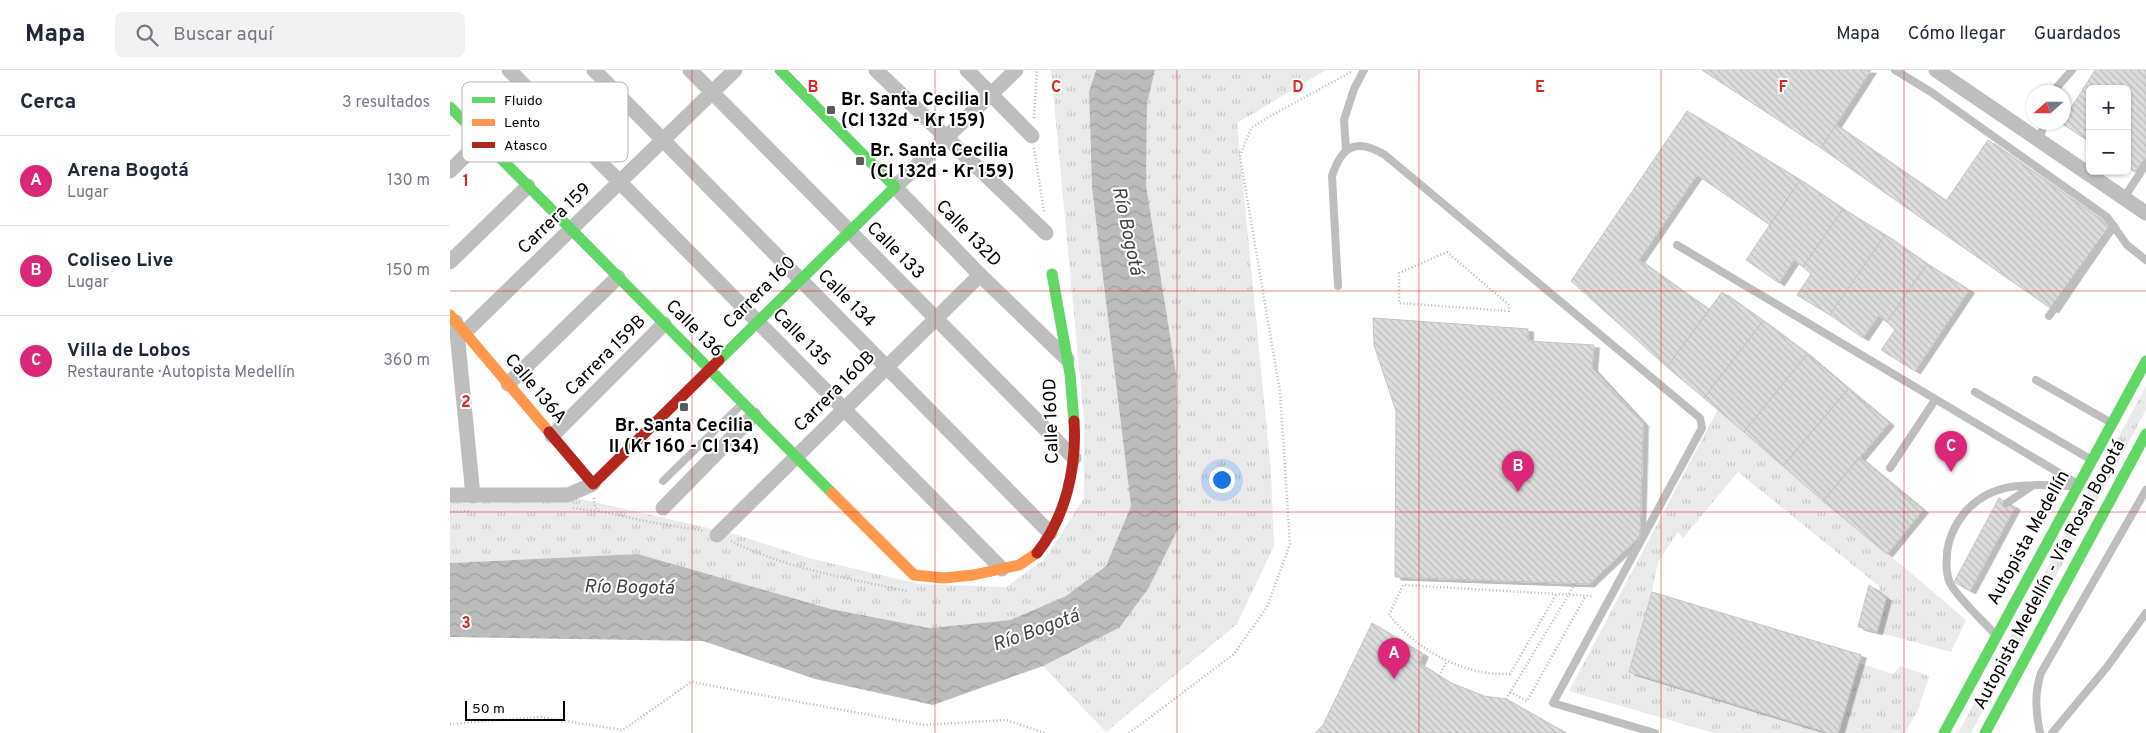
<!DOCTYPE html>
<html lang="es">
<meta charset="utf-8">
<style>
:root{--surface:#fff;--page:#f2f2f3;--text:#1f2937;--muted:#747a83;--line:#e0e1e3;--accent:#db2777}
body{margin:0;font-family:Overpass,sans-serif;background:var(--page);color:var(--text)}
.controls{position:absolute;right:15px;top:15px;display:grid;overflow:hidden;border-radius:8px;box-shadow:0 1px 4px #0004}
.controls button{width:45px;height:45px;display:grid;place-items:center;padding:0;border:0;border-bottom:1px solid var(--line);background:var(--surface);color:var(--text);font:25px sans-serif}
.compass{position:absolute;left:1576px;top:15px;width:45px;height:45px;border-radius:50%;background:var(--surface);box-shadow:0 1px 4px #0004;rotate:249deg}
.scale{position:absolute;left:15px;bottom:12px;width:100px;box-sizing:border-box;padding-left:5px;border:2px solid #000;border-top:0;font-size:14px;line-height:18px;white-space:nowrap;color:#000;-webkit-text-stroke:4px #fff;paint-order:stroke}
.you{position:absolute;left:771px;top:409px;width:18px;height:18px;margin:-12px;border:4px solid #fff;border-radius:50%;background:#1a73e8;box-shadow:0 0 0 8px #1a73e833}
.badge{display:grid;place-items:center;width:32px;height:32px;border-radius:50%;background:var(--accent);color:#fff;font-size:16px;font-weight:700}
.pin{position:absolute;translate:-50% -41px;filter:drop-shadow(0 1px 2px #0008)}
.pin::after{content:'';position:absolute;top:26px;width:18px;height:15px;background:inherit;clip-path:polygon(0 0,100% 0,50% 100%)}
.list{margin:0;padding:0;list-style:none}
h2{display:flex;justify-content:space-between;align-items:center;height:65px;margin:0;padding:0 20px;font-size:21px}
h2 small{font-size:16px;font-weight:400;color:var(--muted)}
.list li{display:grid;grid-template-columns:32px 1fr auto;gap:15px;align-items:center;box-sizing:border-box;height:90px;padding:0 20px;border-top:1px solid var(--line)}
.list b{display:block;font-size:19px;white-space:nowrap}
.list p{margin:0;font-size:16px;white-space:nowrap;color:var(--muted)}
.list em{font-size:16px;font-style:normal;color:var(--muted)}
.icon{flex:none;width:28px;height:28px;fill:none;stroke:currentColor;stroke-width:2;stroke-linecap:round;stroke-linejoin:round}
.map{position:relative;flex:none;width:1696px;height:663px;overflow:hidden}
header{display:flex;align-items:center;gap:30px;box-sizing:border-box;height:70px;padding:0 25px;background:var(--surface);border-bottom:1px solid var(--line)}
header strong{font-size:24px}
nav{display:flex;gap:28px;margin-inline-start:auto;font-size:18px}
.search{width:350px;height:45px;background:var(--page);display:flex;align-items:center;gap:12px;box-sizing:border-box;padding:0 18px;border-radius:8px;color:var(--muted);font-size:19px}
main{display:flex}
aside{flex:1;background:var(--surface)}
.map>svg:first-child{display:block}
.grass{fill:url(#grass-tufts)}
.water{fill:url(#water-waves)}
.building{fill:url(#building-back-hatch);stroke:#c5c5c5;filter:url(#shadow)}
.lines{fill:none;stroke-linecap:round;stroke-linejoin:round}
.path{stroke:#b8b8b8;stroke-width:2.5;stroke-dasharray:1 2.5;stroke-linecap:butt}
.lane{stroke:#bebebe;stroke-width:8}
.street{stroke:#bebebe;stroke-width:15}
.fast{stroke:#63d668;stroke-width:11}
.slow{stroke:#ff974d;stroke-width:11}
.jam{stroke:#b3261e;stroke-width:11}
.path-bridge{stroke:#b8b8b8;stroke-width:2.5;stroke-dasharray:1 2.5;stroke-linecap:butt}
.grid{fill:none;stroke:#d62828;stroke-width:1;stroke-opacity:0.55}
.poi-dot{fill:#595959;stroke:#fff;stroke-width:2}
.labels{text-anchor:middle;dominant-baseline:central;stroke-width:4;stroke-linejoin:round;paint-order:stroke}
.poi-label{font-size:18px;font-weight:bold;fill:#000;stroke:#fff;text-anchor:start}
.street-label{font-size:18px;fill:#000;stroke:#fff}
.water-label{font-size:19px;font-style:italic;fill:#414141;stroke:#fff}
.key{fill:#fff;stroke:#b2b2b2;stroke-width:1}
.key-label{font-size:14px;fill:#000}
.grid-label{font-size:16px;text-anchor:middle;font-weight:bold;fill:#d62828;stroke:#fff;stroke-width:4;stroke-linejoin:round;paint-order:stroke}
</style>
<header>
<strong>Mapa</strong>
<div class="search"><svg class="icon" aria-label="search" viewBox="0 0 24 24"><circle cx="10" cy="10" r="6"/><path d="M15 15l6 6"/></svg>Buscar aquí</div>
<nav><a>Mapa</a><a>Cómo llegar</a><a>Guardados</a></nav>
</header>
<main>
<aside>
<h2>Cerca<small>3 resultados</small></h2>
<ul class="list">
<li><span class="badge">A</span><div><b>Arena Bogotá</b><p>Lugar</p></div><em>130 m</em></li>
<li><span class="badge">B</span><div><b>Coliseo Live</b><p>Lugar</p></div><em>150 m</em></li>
<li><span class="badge">C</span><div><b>Villa de Lobos</b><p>Restaurante · Autopista Medellín</p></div><em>360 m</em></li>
</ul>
</aside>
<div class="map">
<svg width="1696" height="663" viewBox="0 0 1696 663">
<defs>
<pattern id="grass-tufts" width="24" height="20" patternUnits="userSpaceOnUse" patternTransform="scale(1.25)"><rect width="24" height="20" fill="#eaeaea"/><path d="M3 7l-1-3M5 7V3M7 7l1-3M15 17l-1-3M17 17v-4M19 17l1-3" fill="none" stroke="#c7c7c7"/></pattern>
<pattern id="water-waves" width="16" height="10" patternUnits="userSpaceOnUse" patternTransform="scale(1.25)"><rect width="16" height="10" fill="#bcbcbc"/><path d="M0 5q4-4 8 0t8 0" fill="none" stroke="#a0a0a0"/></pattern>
<pattern id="building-back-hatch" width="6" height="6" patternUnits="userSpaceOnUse" patternTransform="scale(1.25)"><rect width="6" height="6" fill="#ddd"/><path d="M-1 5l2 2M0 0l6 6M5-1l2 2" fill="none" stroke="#bcbcbc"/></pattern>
<filter id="shadow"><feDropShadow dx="5.5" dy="3" stdDeviation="0" flood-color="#0004"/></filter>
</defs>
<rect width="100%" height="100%" fill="#fff"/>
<path class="grass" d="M 601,0 L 646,0 L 639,23 L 642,118 L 681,436 L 656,496 L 616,526 L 560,550 L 480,558 L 381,539 L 188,484 L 0,493 L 0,431 L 131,429 L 284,464 L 359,488 L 469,514 L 556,517 L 595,489 L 634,428 L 634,350 Z
M 705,0 L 876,0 L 787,53 L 821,402 L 824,476 L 787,554 L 656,662 L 593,596 L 669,558 L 726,303 L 696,115 L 697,34 Z
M 1696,316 L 1696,340 L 1521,663 L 1508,663 Z
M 1268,339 L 1516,550 L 1501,582 L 1427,562 L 1436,528 L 1428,522 L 1430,517 L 1288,402 L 1233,468 L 1228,462 L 1208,492 L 1202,522 L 1179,602 L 1379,663 L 1264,663 L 1119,621 Z
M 1409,593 L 1443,604 L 1450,596 L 1479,606 L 1469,638 L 1455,663 L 1383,663 Z"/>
<path class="water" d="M 646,0 L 705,0 L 697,34 L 696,115 L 726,303 L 728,459 L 698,519 L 669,558 L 593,596 L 483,635 L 365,609 L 253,571 L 0,567 L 0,493 L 188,484 L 381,539 L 480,558 L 560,550 L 616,526 L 656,496 L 681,436 L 642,118 L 639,22 Z"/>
<path class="building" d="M 1252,0 L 1421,0 L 1371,78 Z
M 1645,0 L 1696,0 L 1696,86 L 1685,102 L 1677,97 L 1677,19 L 1640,19 L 1640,72 L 1611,53 L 1614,52 L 1614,49 Z
M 1237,41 L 1350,110 L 1320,155 L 1247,105 L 1189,190 L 1259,240 L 1217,297 L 1121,211 Z
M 1386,55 L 1496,131 L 1538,70 L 1660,156 L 1603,240 L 1371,78 Z
M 1350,110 L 1393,139 L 1353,197 L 1344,190 L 1329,213 L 1296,190 Z
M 1393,139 L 1435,165 L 1380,245 L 1347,225 L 1361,204 L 1353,197 Z
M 1435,165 L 1477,194 L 1437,252 L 1428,246 L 1413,268 L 1380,245 Z
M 1477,194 L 1519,220 L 1465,301 L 1431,280 L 1445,260 L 1437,252 Z
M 1272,222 L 1313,251 L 1254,328 L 1217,297 Z
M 923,248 L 1078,259 L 1078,271 L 1144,275 L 1142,298 L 1193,353 L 1190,466 L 1139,514 L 945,507 L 946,341 L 924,275 Z
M 1313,251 L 1357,284 L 1294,362 L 1254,328 Z
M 1357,284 L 1398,319 L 1333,396 L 1294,362 Z
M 1398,319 L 1439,353 L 1373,431 L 1333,396 Z
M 1409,387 L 1473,440 L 1437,484 L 1373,431 Z
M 1549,428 L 1565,437 L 1520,521 L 1504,512 Z
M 1419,515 L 1436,528 L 1427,562 L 1408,557 Z
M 1202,522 L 1411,585 L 1388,663 L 1379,663 L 1179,602 Z
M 922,553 L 973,584 L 969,593 L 999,612 L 1034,626 L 1056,629 L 1116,663 L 865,663 L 873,655 Z"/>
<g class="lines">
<path class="path" d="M 584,48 L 587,0
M 584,78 L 594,142
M 997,182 L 1059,235 L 1059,241 L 949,233 L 949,203 Z
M 144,428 L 145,437 L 149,441 L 200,452 L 255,461
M 123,438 L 147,441
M 0,442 L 20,441
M 281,471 C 337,499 397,508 457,521
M 1106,525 L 1060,604 C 1014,606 968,581 939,545 L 953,515 L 1142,526
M 989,606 L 997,591
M 1060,622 L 1077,631 L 1135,527
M 0,654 L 90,647 L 173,660 L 241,612 L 474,655 L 556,650 L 595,663
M 679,663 L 784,584 L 817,537 L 840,474 L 830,322 L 790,86 L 801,58 L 822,45 L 901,2"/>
<path class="lane" d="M 1445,0 L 1481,22 L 1657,147 L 1677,175 L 1696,190
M 1605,22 L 1607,17 L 1622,0
M 1589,70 L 1595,52
M 896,80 L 894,50 L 904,19 L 914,0
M 1674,128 L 1696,94
M 1227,175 L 1626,413
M 888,216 L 882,106 C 892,75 907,68 935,85 L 1250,348 L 1252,358 L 1103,633 L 1205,663
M 1599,246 L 1664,156
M 1586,310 L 1658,351
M 1525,322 L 1640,389
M 1440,398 L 1485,330
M 213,411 L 292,334
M 1557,433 L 1582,416
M 1543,562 C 1532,550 1507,527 1500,513 C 1495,502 1496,483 1499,472 C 1502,461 1508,451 1515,442 C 1544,409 1582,415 1622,416
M 1590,663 C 1586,642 1584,624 1591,603 L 1696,420
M 1602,663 L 1657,597 L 1696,543"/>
<path class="street" d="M 59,0 L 552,499
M 144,0 L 600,463
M 240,0 L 624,388
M 426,0 L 596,163
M 517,0 L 582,66
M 566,0 L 445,117 L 530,205 L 617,289
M 1486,0 L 1696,143
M 0,101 L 32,69
M 0,192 L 78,116
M 4,252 L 6,252 L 23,426
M 14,263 L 285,0
M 58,314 L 168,207
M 102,366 L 214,254
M 0,425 L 118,425 L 143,414
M 213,438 L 304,345
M 267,465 L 530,205"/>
<path class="fast" d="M 0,37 L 382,423
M 602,204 L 620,304 L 624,351
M 269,290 L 445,117 L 330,0
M 1494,663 L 1696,291
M 1535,663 L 1696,364"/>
<path class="slow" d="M 0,245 L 99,362
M 382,423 L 464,505 L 494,508 L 523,505 L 569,495 L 587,483"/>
<path class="jam" d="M 99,362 L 143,414 L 269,290
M 587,483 C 616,447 627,396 624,351"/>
<path class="path-bridge" d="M 1056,629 L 1125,514"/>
</g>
<path class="grid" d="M 242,0 L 242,663M 485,0 L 485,663M 727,0 L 727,663M 969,0 L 969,663M 1211,0 L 1211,663M 1454,0 L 1454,663M 0,221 L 1696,221M 0,442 L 1696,442"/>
<g class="poi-dot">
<rect x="376" y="35" width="10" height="10" rx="2.5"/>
<rect x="405" y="86" width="10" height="10" rx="2.5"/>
<rect x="229" y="332" width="10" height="10" rx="2.5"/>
</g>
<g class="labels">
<g class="poi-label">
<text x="391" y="30">Br. Santa Cecilia I<tspan x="391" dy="21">(Cl 132d - Kr 159)</tspan></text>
<text x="420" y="81">Br. Santa Cecilia<tspan x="420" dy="21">(Cl 132d - Kr 159)</tspan></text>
<text x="234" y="356" text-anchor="middle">Br. Santa Cecilia<tspan x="234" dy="21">II (Kr 160 - Cl 134)</tspan></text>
</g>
<g class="street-label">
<text transform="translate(105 149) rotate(-44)">Carrera 159</text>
<text transform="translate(518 164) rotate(46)">Calle 132D</text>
<text transform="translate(445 181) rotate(45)">Calle 133</text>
<text transform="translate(310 223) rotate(-45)">Carrera 160</text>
<text transform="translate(396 229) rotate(45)">Calle 134</text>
<text transform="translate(244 259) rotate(45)">Calle 136</text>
<text transform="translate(351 268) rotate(45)">Calle 135</text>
<text transform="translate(156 286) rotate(-45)">Carrera 159B</text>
<text transform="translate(85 319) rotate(50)">Calle 136A</text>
<text transform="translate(385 322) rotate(-45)">Carrera 160B</text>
<text transform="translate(602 351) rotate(-92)">Calle 160D</text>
<text transform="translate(1579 468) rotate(-61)">Autopista Medellín</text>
<text transform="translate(1600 505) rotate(-62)">Autopista Medellín - Vía Rosal Bogotá</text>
</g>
<g class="water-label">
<text transform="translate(677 161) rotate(78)">Río Bogotá</text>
<text transform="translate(179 518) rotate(1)">Río Bogotá</text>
<text transform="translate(586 561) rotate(-20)">Río Bogotá</text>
</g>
</g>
<rect x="12" y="12" width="166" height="80" rx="8" class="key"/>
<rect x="22" y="27" width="23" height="6" fill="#63d668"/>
<rect x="22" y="49" width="23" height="7" fill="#ff974d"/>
<rect x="22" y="72" width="23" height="6" fill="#b3261e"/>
<g class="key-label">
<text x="54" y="35">Fluido</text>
<text x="54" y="57">Lento</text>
<text x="54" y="80">Atasco</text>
</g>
<g class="grid-label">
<text x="363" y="22">B</text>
<text x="606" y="22">C</text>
<text x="848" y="22">D</text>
<text x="1090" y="22">E</text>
<text x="1333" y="22">F</text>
<text x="16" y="116">1</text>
<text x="16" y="337">2</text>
<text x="16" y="558">3</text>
</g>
</svg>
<div class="controls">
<button>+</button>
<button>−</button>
</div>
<svg class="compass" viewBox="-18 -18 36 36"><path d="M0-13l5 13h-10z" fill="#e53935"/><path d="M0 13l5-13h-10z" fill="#747a83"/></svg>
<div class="scale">50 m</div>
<div class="you"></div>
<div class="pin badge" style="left:944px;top:609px">A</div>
<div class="pin badge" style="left:1068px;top:422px">B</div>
<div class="pin badge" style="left:1501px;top:402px">C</div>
</div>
</main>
